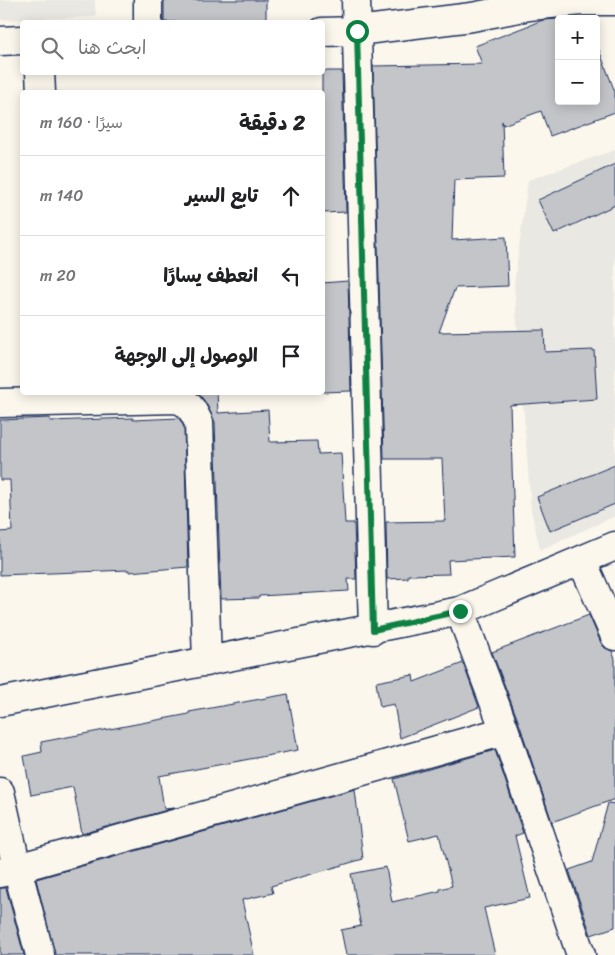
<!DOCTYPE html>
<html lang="ar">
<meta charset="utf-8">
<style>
:root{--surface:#fff;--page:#f2f2f2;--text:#202124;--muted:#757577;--line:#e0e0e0}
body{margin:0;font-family:Sriracha,"Playpen Sans Arabic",sans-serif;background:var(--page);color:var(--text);direction:rtl}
.controls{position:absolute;right:15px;top:15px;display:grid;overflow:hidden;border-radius:5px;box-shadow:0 2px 12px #0003}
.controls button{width:45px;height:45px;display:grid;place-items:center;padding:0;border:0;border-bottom:1px solid var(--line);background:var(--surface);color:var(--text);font:25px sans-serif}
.stop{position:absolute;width:15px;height:15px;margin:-11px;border:4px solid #0b8043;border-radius:50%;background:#fff}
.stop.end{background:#0b8043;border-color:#fff;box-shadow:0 1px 5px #0008}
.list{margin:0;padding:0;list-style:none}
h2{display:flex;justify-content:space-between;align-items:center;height:65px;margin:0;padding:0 20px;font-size:21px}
h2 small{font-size:16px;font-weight:400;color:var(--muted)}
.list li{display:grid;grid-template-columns:32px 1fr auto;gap:15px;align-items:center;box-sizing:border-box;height:80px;padding:0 20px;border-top:1px solid var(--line)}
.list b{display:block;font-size:19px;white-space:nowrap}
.list em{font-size:16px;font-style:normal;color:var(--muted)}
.icon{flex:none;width:28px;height:28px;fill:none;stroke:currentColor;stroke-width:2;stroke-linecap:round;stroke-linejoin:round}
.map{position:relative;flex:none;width:615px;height:955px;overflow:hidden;direction:ltr}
.search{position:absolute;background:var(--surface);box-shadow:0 2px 12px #0003;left:20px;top:20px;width:305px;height:55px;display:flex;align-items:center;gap:12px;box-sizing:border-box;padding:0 18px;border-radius:5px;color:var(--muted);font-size:19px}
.panel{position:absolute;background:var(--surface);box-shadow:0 2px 12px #0003;left:20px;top:90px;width:305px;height:305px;border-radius:5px;direction:rtl}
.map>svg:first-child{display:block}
.built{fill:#eae8e2}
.building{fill:#c3c5c9;stroke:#1b2f5e}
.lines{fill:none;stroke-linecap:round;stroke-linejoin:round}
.minor-casing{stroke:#1b2f5e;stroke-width:31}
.minor{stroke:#fbf7ec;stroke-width:28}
.route{stroke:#0b8043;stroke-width:6}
</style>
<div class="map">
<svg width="615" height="955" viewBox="0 0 615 955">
<rect width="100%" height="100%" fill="#fbf7ec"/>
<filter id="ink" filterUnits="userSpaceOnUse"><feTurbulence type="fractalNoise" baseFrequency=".02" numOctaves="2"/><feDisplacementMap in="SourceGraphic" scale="10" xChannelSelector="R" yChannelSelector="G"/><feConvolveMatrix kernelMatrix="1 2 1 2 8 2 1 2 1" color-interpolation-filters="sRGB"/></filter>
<g filter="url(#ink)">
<path class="built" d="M 0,0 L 95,0 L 96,17 L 0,20 Z
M 615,150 L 615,516 L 540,550 L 531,510 L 514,285 L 528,180 Z"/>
<path class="building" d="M 164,0 L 266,0 L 266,22 L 164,22 Z
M 559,19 L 559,101 L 596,101 L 596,42 L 615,92 L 615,112 L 550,136 L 541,111 L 503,125 L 502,121 L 504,178 L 454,180 L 452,240 L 506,237 L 508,286 L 455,288 L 439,332 L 544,330 L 545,352 L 594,350 L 597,399 L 510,405 L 515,557 L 448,560 L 449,574 L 408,575 L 408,578 L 387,579 L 386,522 L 445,521 L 442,459 L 384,459 L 373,66 L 482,64 L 475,46 L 543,20 Z
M 322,71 L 342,71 L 346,212 L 322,213 Z
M 615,164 L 615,205 L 554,234 L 538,200 Z
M 348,281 L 351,391 L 322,392 L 322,283 Z
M 197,392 L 217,392 L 218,413 L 268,410 L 270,442 L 317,441 L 318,454 L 341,453 L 345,523 L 354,523 L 356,579 L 348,579 L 349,591 L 259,596 L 259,598 L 221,599 L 215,422 L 206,403 Z
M 50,418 L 50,421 L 133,418 L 133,420 L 179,418 L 184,427 L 188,567 L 129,572 L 129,570 L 0,575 L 0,532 L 12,531 L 10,480 L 0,480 L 0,420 Z
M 615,465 L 615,504 L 550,531 L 537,497 Z
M 589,615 L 601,643 L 605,648 L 612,651 L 615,659 L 615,799 L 552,822 L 520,726 L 492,652 Z
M 463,663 L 479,707 L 400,738 L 394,704 L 380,707 L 376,682 L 413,675 L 414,682 Z
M 288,694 L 298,750 L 159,776 L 164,809 L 174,808 L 82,834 L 73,787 L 31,795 L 24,756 L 42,752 L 41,742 L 189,714 L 189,712 Z
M 495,750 L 523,833 L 515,836 L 530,898 L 484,908 L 495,955 L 346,955 L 341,930 L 361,926 L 351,874 L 386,867 L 392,902 L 440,891 L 440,889 L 452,886 L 439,834 L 409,841 L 394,779 Z
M 355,789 L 363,859 L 271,886 L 273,893 L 242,900 L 254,955 L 55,955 L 36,879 Z
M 608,803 L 615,804 L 615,927 L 591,935 L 569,870 L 592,862 Z
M 0,888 L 6,888 L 24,955 L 0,955 Z"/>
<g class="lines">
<g class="minor-casing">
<path id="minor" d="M 148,0 L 148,22
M 356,0 L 373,630
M 322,32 L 357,31 L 472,17 L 529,6 L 582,1 L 615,1
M 0,41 L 22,40
M 40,72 L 41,92
M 0,403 L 177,399 C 190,403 193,411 199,423 L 207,662
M 582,561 L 615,636
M 460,611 L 505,731 L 581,955
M 0,702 L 460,611 L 615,546
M 0,792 L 17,868 L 40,955
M 0,873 L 505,731"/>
</g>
<use href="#minor" class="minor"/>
</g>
</g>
<g class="lines" filter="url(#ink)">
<path class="route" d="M 357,31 L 373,630 L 460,611"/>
</g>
</svg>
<div class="controls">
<button>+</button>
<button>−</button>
</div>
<div class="stop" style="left:357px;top:31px"></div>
<div class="stop end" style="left:460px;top:611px"></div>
<div class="search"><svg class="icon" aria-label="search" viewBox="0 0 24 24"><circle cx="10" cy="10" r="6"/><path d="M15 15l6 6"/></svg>ابحث هنا</div>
<section class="panel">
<h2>2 دقيقة<small>سيرًا · 160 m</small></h2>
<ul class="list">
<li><svg class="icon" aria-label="ahead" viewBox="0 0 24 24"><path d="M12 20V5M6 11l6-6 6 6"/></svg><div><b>تابع السير</b></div><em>140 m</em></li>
<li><svg class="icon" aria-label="left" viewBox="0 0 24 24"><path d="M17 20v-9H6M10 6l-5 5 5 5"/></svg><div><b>انعطف يسارًا</b></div><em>20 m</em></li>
<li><svg class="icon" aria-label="arrive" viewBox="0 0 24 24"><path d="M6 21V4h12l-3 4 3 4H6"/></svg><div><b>الوصول إلى الوجهة</b></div></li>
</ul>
</section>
</div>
